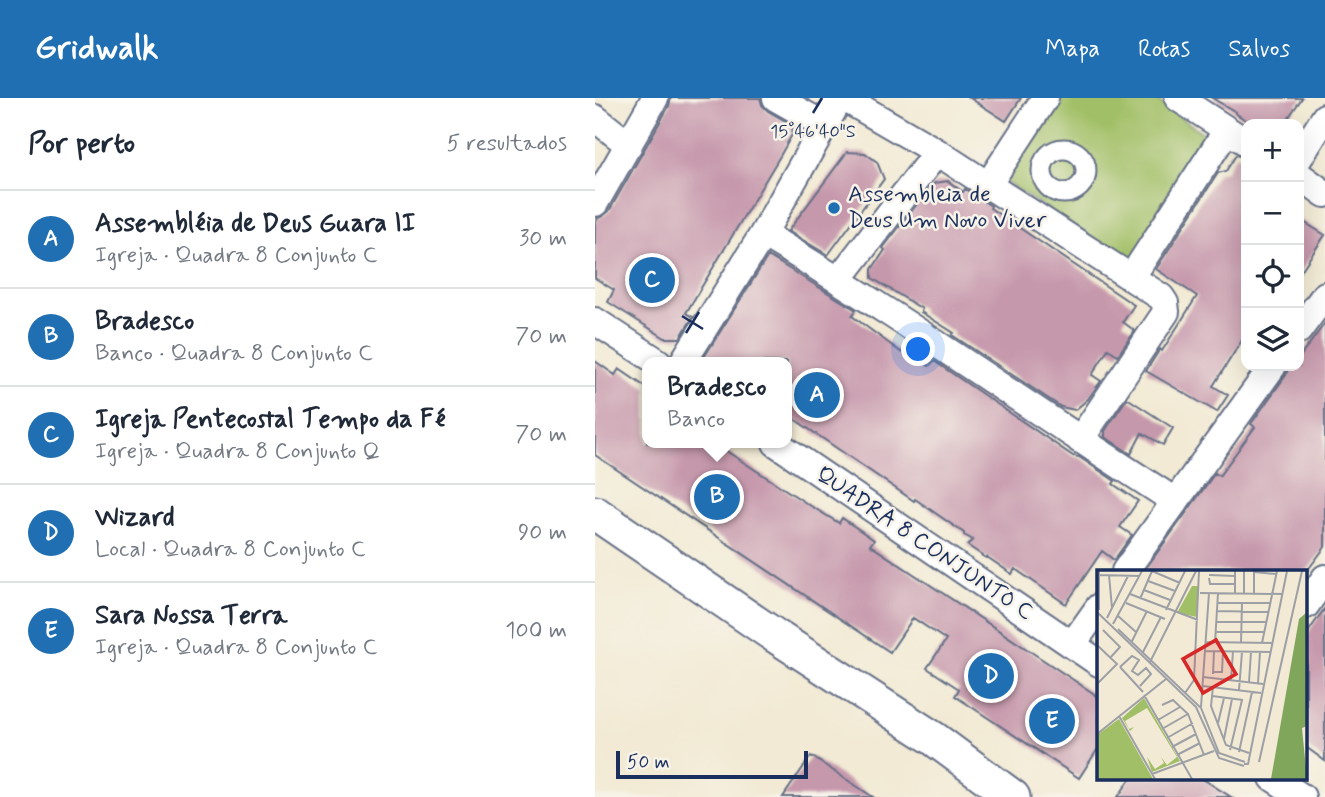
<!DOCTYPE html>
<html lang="pt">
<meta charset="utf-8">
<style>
:root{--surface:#fff;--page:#f2f2f3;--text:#1f2937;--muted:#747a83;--line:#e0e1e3;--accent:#1f6fb2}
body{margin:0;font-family:Mynerve,sans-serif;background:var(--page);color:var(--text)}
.controls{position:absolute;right:21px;top:21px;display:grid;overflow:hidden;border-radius:14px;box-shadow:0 7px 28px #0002}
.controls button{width:63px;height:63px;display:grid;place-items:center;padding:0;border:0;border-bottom:2px solid var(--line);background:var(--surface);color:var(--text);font:35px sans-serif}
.scale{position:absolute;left:21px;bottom:18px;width:192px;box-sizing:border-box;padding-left:7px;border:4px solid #1b2f5e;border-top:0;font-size:19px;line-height:24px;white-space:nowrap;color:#1b2f5e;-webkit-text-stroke:5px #f7f3e8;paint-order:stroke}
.you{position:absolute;left:324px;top:252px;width:24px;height:24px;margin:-18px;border:5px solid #fff;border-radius:50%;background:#1a73e8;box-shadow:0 0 0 10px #1a73e833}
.badge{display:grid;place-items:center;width:46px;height:46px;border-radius:50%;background:var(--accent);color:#fff;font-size:23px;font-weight:700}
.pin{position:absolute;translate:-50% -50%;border:4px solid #fff;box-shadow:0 2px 7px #0006}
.popup{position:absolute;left:47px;top:259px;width:150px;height:91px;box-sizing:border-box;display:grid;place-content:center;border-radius:14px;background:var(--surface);filter:drop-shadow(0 2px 5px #0005);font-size:23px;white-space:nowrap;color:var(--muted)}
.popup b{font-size:26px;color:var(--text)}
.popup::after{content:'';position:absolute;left:50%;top:100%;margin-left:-14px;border:14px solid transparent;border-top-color:var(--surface)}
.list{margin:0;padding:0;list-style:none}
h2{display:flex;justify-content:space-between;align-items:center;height:91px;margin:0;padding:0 28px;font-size:30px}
h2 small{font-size:23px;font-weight:400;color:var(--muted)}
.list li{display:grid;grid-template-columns:46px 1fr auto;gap:21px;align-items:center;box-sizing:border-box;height:98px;padding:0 28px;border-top:2px solid var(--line)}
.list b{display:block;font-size:26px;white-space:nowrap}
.list p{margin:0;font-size:23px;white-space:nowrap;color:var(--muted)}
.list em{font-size:23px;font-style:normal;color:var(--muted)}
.icon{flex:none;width:38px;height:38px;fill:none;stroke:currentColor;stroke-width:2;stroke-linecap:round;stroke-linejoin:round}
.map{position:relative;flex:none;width:730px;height:699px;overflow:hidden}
header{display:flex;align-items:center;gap:42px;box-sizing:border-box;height:98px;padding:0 35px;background:var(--accent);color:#fff}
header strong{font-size:33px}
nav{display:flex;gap:38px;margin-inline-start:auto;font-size:24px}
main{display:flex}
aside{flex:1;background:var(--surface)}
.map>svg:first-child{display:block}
.green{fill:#a1bf66;stroke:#5e7762;stroke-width:2}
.building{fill:#c698ac}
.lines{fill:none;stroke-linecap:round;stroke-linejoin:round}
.pedestrian-casing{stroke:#667087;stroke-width:23}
.minor-casing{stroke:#667087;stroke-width:30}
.tertiary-casing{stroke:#667087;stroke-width:37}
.pedestrian{stroke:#fff;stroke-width:19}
.minor{stroke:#fff;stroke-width:26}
.tertiary{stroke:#fff;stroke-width:33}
.ticks{fill:none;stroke:#1b2f5e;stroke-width:2.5}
.poi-dot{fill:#1f6fb2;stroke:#f7f3e8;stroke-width:2.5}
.labels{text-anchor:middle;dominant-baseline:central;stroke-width:5;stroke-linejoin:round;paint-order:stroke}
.poi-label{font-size:23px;fill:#1b2f5e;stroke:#f7f3e8;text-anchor:start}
.street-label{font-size:23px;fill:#1b2f5e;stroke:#f7f3e8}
.inset-road{fill:none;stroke:#9c9fa5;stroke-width:2}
.view{fill:#d62828;fill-opacity:0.15;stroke:#d62828;stroke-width:3.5}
.inset-edge{fill:none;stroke:#1b2f5e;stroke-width:3.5}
.ticks-label{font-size:18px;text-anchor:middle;fill:#1b2f5e;stroke:#f7f3e8;stroke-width:5;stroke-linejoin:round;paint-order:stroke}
</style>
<header>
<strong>Gridwalk</strong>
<nav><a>Mapa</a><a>Rotas</a><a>Salvos</a></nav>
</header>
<main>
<aside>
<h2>Por perto<small>5 resultados</small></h2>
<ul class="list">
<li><span class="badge">A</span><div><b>Assembléia de Deus Guara II</b><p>Igreja · Quadra 8 Conjunto C</p></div><em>30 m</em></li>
<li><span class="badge">B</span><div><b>Bradesco</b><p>Banco · Quadra 8 Conjunto C</p></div><em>70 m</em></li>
<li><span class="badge">C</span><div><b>Igreja Pentecostal Tempo da Fé</b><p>Igreja · Quadra 8 Conjunto Q</p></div><em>70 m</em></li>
<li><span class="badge">D</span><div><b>Wizard</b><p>Local · Quadra 8 Conjunto C</p></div><em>90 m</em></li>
<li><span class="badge">E</span><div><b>Sara Nossa Terra</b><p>Igreja · Quadra 8 Conjunto C</p></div><em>100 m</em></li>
</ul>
</aside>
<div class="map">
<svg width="730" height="699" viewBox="0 0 730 699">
<rect width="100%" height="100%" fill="#f7f3e8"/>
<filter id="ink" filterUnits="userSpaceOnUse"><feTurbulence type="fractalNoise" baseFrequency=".0143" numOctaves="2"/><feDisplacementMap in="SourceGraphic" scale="14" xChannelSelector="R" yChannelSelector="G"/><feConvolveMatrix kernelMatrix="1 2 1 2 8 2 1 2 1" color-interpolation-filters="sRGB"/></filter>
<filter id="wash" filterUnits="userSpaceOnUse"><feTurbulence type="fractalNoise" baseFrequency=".00686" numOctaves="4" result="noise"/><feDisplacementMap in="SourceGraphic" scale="28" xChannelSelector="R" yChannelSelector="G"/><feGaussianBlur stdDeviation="1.57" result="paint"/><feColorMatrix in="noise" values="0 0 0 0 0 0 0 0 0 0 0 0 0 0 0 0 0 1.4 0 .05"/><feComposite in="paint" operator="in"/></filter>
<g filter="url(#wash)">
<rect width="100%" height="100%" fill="#f2ead4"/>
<path class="green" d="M 457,0 L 559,0 L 616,41 L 536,166 L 403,79 Z"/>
<g id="blocks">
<path class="building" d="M 76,0 L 165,0 L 167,7 L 173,13 L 199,28 L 196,34 L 198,35 L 185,58 L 91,215 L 98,219 L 85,240 L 70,240 L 13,204 L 19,192 L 0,180 L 0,126 L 3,120 L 8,118 L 14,113 L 74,8 Z
M 375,0 L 426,0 L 411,23 Z
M 617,0 L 707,0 L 689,26 L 657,26 L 640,15 L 641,14 Z
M 252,54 L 270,55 L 282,64 L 289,81 L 233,157 L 193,133 Z
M 641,57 L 651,60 L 651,236 L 618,288 L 633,297 L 622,314 L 551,273 L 565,251 L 567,253 L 602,198 L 561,171 L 623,75 L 631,73 Z
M 353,83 L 368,94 L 370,91 L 396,108 L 395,110 L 539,207 L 528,224 L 540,233 L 523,257 L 513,251 L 497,277 L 506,283 L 493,301 L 480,312 L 466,309 L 357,237 L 359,235 L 326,214 L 327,211 L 277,180 L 277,171 L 290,152 L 288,150 L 326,101 L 327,101 L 340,85 Z
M 704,121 L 730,137 L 704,176 Z
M 173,158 L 261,212 L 257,218 L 307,255 L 308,252 L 334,268 L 339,263 L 478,358 L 484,359 L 520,383 L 518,386 L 543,403 L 525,429 L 537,437 L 519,462 L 507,453 L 471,506 L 420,471 L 417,476 L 392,459 L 391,460 L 372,447 L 378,442 L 369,437 L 369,435 L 320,401 L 319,403 L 192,316 L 192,264 L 106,264 Z
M 730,225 L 730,449 L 712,473 L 549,473 L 620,375 L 624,378 L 660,329 L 656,326 L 691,277 L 693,270 L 695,268 L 704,268 L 704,260 Z
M 0,263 L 20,277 L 24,271 L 52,290 L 52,345 L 119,345 L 211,405 L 244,425 L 247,420 L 279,442 L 275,447 L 498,595 L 504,601 L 504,649 L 484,680 L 360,598 L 364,591 L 332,570 L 351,542 L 318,520 L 295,554 L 0,357 Z
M 532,300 L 578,330 L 568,347 L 547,335 L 536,356 L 510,339 L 510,333 Z
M 730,510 L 730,663 L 711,649 L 711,537 Z
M 216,658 L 278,699 L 188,699 Z
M 536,680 L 606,680 L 636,699 L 523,699 Z"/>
</g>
</g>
<g filter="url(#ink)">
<use href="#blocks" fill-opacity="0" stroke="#667087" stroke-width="2"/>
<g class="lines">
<g class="pedestrian-casing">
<path id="pedestrian" d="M447 73a22 22 0 1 1 44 0a22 22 0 1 1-44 0Z"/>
</g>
<g class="minor-casing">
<path id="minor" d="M 181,0 L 229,27
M 249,0 L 342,54 L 566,199 L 570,205 L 571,214 L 485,342
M 583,0 L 651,44
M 0,20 L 34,47
M 704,60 L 730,19
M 704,77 L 730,96
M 393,87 L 450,0
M 0,105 L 60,0
M 168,136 C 309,220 442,315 580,403
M 536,180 L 632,32
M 244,181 L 342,54
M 0,223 L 63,264
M 704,232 L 730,197
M 88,264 L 168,136 L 245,0
M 181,345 L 504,565
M 530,473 L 678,268
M 711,507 L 730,480
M 477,547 L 504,509
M 678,680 L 707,699"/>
</g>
<g class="tertiary-casing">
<path id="tertiary" d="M 0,415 L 179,537 L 338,640 L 418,699"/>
</g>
<use href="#pedestrian" class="pedestrian"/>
<use href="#minor" class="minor"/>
<use href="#tertiary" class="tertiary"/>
</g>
</g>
<path class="ticks" d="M 218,15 L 227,0M 87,218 L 108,231M 91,235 L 104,214"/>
<circle class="poi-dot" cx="239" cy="110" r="7"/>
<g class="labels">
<g class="poi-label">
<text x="253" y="97">Assembleia de<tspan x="253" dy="26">Deus Um Novo Viver</tspan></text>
</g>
<g class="street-label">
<text transform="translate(329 446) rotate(34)">QUADRA 8 CONJUNTO C</text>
</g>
</g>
<g transform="translate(502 472)">
<rect width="210" height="210" fill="#f2ead4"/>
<path d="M 95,16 L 102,16 L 100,47 L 80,43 ZM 47,128 L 83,191 L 55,202 L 50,187 L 58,199 L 67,193 L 64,187 L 70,195 L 80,187 L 50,138 L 28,151 L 32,159 L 37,157 L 33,161 L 25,148 ZM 22,149 L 56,209 L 0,209 L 0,165 Z" fill="#a1bf66"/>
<path d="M 210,42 L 210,156 L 205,158 L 210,209 L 174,209 L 202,49 Z" fill="#80a65b"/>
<path class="inset-road" d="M 55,1 L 83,13M 157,2 L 179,4M 2,5 L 43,6M 12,5 L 15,38M 112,5 L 138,6M 112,8 L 113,14 L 137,14M 51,11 L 78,21M 47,20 L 73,30M 103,23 L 185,24M 138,23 L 138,1M 157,23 L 157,1M 33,24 L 101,50M 147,24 L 147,1M 43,29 L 55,1M 29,33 L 68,49M 121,33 L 173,33M 2,40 L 2,1M 69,40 L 88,1M 120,41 L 171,42M 1,43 L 99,137 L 122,188 L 147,196M 21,46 L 39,62M 10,48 L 31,6M 119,52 L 169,52M 16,54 L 45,1M 21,59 L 104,138 L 122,183 L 148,192M 6,60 L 23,77 L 13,88M 119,62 L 167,62M 35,71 L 50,41M 109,72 L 175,73M 118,73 L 121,23M 144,73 L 145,33M 165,73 L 180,1M 0,75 L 20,94 L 0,114M 108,81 L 173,82M 46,82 L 64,47M 53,92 L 99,1M 23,97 L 35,86 L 42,90 L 35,101 L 41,105 L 49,98 L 54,104 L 43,116M 23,97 L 46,122M 116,102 L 125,102 L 126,81M 116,104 L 117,81M 106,107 L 166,114M 134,110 L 136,81M 152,112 L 154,82M 161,113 L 163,82M 106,116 L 164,123M 116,117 L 114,136 L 129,175 L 152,183M 142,120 L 145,82M 88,123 L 97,110 L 102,1M 47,125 L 95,209M 115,126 L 146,130M 65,135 L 76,130 L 91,144 L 107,185M 104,137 L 112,23M 22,146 L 58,209M 61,150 L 83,137M 121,153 L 127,128M 65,159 L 91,144M 0,164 L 69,109M 70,168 L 96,153M 127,169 L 135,129M 75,177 L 99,164M 133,180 L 145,130M 142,182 L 155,122M 80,185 L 103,173M 162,192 L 205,1M 147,194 L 151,194 L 190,1M 55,204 L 117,181"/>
<path class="view" d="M 119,70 L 139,104 L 106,123 L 86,89 Z"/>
<rect width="210" height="210" class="inset-edge"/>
</g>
<g class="ticks-label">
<text x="218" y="39">15°46'40"S</text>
</g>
</svg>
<div class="controls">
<button>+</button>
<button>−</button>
<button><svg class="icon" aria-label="locate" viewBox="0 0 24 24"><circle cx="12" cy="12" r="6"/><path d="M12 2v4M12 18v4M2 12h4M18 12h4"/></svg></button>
<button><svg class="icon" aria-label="layers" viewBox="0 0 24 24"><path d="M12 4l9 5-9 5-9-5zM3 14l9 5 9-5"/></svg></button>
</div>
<div class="scale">50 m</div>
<div class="you"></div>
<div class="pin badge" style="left:222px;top:297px">A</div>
<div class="pin badge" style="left:122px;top:399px">B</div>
<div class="popup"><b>Bradesco</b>Banco</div>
<div class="pin badge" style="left:57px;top:182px">C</div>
<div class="pin badge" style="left:396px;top:578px">D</div>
<div class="pin badge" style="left:457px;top:623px">E</div>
</div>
</main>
